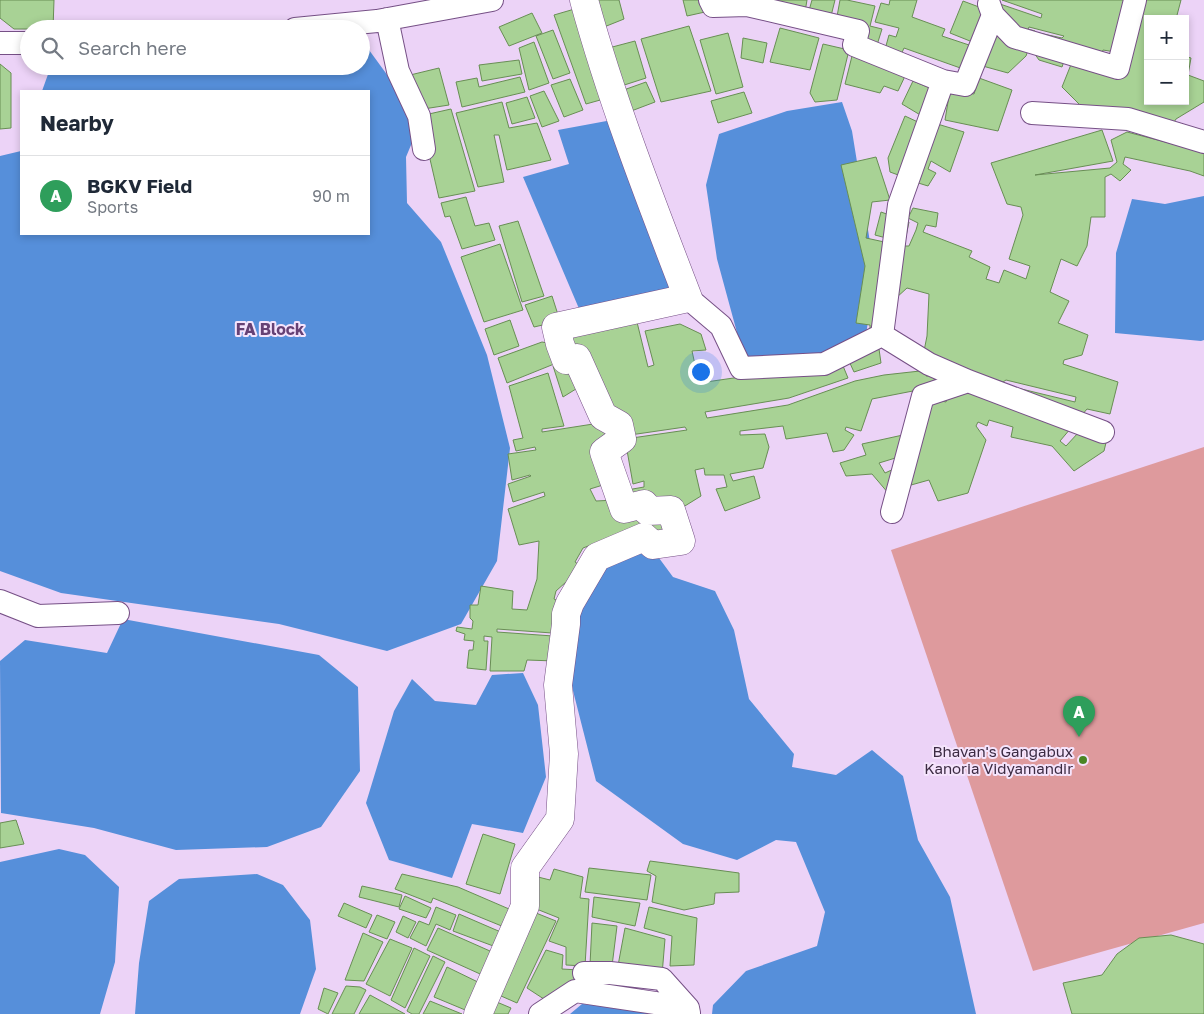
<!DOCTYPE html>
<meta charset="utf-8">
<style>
:root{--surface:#fff;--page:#f2f2f3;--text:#1f2937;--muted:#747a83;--line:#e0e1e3;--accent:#111827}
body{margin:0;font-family:"Golos Text",sans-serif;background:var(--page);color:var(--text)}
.controls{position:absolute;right:15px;top:15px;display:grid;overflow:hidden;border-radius:0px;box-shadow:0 2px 8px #0003}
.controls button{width:45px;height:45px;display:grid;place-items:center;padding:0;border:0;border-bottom:1px solid var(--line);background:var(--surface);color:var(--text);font:25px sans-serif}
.you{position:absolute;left:700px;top:371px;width:18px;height:18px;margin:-12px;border:4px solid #fff;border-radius:50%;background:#1a73e8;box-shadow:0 0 0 8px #1a73e833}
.badge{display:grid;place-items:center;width:32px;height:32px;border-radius:50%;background:var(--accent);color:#fff;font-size:16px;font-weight:700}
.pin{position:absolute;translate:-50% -41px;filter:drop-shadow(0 1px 2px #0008)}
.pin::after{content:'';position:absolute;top:26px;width:18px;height:15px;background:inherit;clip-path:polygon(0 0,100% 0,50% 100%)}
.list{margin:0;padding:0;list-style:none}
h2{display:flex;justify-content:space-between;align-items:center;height:65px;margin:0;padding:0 20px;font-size:21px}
h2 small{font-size:16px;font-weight:400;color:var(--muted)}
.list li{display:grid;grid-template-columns:32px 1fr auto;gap:15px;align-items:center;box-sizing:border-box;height:80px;padding:0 20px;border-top:1px solid var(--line)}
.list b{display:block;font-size:19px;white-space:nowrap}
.list p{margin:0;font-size:16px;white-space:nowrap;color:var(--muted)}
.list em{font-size:16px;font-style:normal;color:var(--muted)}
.icon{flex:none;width:28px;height:28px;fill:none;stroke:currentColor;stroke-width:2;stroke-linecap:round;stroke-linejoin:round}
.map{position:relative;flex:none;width:1204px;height:1014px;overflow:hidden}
.search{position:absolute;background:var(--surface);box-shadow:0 2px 8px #0003;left:20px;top:20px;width:350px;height:55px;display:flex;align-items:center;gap:12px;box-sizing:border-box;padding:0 18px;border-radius:28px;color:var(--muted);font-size:19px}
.panel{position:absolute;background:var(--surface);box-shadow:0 2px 8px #0003;left:20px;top:90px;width:350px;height:145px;border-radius:0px}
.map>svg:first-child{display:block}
.green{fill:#de9a9d}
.water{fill:#568fda}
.building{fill:#a8d295;stroke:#688e54}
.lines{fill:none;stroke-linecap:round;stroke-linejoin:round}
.lane-casing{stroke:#765086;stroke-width:24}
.street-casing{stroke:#765086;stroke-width:29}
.lane{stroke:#fff;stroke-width:22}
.street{stroke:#fff;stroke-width:28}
.poi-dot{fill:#4a8624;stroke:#f5e4fc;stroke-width:2}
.labels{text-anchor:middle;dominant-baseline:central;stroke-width:4;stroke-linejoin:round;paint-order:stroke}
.poi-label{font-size:15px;fill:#3c2b43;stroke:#f5e4fc;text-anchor:end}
.neighbourhood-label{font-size:16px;font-weight:bold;fill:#664175;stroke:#f5e4fc}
</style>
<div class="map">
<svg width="1204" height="1014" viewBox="0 0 1204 1014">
<rect width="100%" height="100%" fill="#ecd3f7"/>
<path class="green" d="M 1204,447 L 1204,923 L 1033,971 L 891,550 Z"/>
<path class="water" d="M 361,39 L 388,76 L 419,126 L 406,157 L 407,203 L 441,242 L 487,355 L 510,448 L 497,561 L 461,624 L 387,651 L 279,624 L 61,593 L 0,571 L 0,156 L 21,151 L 21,234 L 369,234 L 369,91 L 42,91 L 51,66 L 361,66 Z
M 842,102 L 852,131 L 875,273 L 866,335 L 790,366 L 745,362 L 717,259 L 706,185 L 719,134 L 787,111 Z
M 612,120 L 675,292 L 583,318 L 523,177 L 569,164 L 558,130 Z
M 1204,196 L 1204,340 L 1201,341 L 1115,333 L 1116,253 L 1132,199 L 1165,204 Z
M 648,543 L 673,577 L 715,591 L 734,630 L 749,699 L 794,754 L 792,767 L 836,775 L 872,750 L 903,776 L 918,840 L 950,897 L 976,1014 L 712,1014 L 713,1005 L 746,971 L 817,946 L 825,912 L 796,842 L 776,840 L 737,860 L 683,844 L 596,781 L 570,679 L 567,615 L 596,567 Z
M 123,619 L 319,655 L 358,687 L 360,771 L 321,827 L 267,847 L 176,850 L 94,828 L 1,813 L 0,661 L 25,640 L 107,653 Z
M 523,673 L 538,705 L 546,777 L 523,833 L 472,824 L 452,878 L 389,860 L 366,803 L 394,711 L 412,679 L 435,701 L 476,705 L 492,675 Z
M 59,849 L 85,855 L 119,887 L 115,962 L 100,1014 L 0,1014 L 0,862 Z
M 257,874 L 283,885 L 310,920 L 316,969 L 300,1014 L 135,1014 L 139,963 L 149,901 L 179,879 Z
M 582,1004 L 666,1010 L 668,1014 L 570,1014 Z"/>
<path class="building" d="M 0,0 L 54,0 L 53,29 L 14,29 L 0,18 Z
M 598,0 L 619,0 L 624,19 L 604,27 Z
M 683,0 L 701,0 L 705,12 L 687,16 Z
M 768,0 L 807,0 L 805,12 Z
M 812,0 L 835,0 L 830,20 L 808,14 Z
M 840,0 L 847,0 L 875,6 L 870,26 L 882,29 L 877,45 L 836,22 Z
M 890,0 L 917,0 L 912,17 L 945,29 L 942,36 L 975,47 L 966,70 L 904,48 L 899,59 L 884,53 L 889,35 L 896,37 L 899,28 L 875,22 L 881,3 L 889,5 Z
M 1002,0 L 1181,0 L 1176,19 L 1148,19 L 1148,101 L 1185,101 L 1185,56 L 1191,58 L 1188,75 L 1204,81 L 1204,102 L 1176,119 L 1171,127 L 1122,114 L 1087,112 L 1062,87 L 1072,62 L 1102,71 L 1106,61 L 1124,64 L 1127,54 L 1103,50 L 1100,58 L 1068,50 L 1062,67 L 1039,60 L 1032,50 L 1039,33 L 1062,38 L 1064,36 L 1029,27 L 1028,29 L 1035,31 L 1026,56 L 1008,73 L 979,65 L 1000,4 L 1041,18 L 1042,14 Z
M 963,1 L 987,10 L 975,43 L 950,33 Z
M 578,8 L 611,97 L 586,104 L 554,15 Z
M 532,13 L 542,33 L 509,46 L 499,27 Z
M 689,26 L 711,91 L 661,102 L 641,39 Z
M 780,28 L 819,38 L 810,70 L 770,62 Z
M 553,30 L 570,73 L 553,79 L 536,36 Z
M 728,33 L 743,87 L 716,94 L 700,40 Z
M 743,38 L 767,43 L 763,63 L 741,58 Z
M 635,41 L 646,78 L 615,88 L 601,50 Z
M 534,42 L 549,83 L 529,90 L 519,48 Z
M 823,44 L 849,50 L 837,100 L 815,102 L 810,93 Z
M 853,52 L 906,74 L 898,91 L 884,86 L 880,93 L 845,84 Z
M 519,60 L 522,74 L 482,81 L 479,65 Z
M 0,64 L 11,73 L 11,128 L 0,129 Z
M 439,68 L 449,105 L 417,110 L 406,76 Z
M 520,77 L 525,92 L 462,107 L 456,82 L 477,78 L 479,87 Z
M 979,78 L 1012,90 L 998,131 L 945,120 L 950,90 L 974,94 Z
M 570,79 L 583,110 L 564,117 L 551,85 Z
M 913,81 L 932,89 L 922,116 L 902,104 Z
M 646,82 L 655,102 L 626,113 L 618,92 Z
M 544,91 L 559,121 L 542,127 L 530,96 Z
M 744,92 L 752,113 L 718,123 L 711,101 Z
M 527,97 L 535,118 L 512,124 L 506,103 Z
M 502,102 L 509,128 L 537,123 L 551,160 L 507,170 L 499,135 L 494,135 L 504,182 L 478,187 L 456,113 Z
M 451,109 L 475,191 L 439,198 L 420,116 Z
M 905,116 L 920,123 L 901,176 L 890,172 L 888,158 Z
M 934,123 L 964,132 L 950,172 L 931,161 L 928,169 L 936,173 L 928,186 L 915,182 Z
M 1102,130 L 1113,161 L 1035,175 L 1110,168 L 1117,162 L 1111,140 L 1127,132 L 1204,152 L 1204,176 L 1190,171 L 1125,157 L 1123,164 L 1131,170 L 1120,181 L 1111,174 L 1105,177 L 1105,217 L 1091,217 L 1087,246 L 1077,266 L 1061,259 L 1050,292 L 1069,301 L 1058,323 L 1088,335 L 1082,355 L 1064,360 L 1063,364 L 1118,382 L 1110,414 L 1087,409 L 1060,441 L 1066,446 L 1091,419 L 1110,426 L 1104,451 L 1074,471 L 1052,446 L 1011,437 L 1013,427 L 989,420 L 987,426 L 978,422 L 976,426 L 986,440 L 968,493 L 938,501 L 929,480 L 911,485 L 902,456 L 879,463 L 885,473 L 896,468 L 889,494 L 872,474 L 846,476 L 840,463 L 866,455 L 862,444 L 921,431 L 918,395 L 946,402 L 951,385 L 1005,385 L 1075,402 L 1076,397 L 1006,380 L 1003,382 L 931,361 L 926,376 L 928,376 L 932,363 L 940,365 L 936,384 L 918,390 L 872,399 L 861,431 L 846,427 L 845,430 L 854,435 L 844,450 L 833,452 L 827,433 L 786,439 L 783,426 L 740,431 L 740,435 L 765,434 L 769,447 L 763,468 L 730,474 L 733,481 L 754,476 L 760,498 L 725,511 L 716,489 L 727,487 L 724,475 L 705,475 L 704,468 L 695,470 L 701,496 L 680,509 L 648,509 L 627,490 L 644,487 L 644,481 L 633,484 L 625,439 L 687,430 L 685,427 L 630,435 L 605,407 L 560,328 L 635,314 L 648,367 L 654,365 L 645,331 L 680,324 L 701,334 L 706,350 L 692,351 L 699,383 L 782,371 L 836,349 L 848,378 L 789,398 L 705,412 L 707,418 L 788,405 L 855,381 L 884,375 L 920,371 L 927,336 L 929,294 L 907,288 L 896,298 L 876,328 L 881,363 L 854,372 L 843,348 L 870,337 L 870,325 L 856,323 L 865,266 L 841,165 L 876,157 L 890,200 L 872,202 L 866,238 L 889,243 L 890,239 L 875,235 L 881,212 L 909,222 L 904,246 L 909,246 L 916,230 L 918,223 L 908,218 L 913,208 L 938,213 L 936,227 L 926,225 L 923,232 L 972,251 L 969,257 L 990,267 L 986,279 L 999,283 L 1004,270 L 1026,279 L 1030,266 L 1009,259 L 1023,215 L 1021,207 L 1007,204 L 991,163 Z
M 466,197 L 475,226 L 489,223 L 495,240 L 462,249 L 450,216 L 445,217 L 441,203 Z
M 518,221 L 544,296 L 522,302 L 499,226 Z
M 500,244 L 523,310 L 484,322 L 461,257 Z
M 552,296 L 560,321 L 534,327 L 525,305 Z
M 510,320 L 519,346 L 494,355 L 485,329 Z
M 542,342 L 558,345 L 564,360 L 507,383 L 498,358 Z
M 574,360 L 584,384 L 563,397 L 553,366 Z
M 548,373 L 564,426 L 542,429 L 542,432 L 606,422 L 612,440 L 594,444 L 603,485 L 590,489 L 596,501 L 616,500 L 670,512 L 678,540 L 653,543 L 646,524 L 583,548 L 575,562 L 587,570 L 578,586 L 566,582 L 556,591 L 554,599 L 567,605 L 552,633 L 497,629 L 497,632 L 553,636 L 555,661 L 527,660 L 524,671 L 490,671 L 492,637 L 484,636 L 484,641 L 488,641 L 486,670 L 467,668 L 469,650 L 473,650 L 474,641 L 464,640 L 465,634 L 456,631 L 457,627 L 472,629 L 473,621 L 470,618 L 470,605 L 478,605 L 481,586 L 513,591 L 512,609 L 527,610 L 537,579 L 539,541 L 519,545 L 508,509 L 545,496 L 544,492 L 513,502 L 508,484 L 531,476 L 530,475 L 512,480 L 508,454 L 536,450 L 535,447 L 516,451 L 513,440 L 523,438 L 509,386 Z
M 16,820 L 24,844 L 0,848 L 0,823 Z
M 483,834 L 515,844 L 500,894 L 466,884 Z
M 650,861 L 739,873 L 739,892 L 715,893 L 714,904 L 684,910 L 652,902 L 656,876 L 647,871 Z
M 589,868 L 651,875 L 647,900 L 585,892 Z
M 554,869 L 583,877 L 580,898 L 589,899 L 585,966 L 566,965 L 566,947 L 549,941 L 559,918 L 529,906 L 534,876 L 550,880 Z
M 402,874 L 458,887 L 516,912 L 509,929 L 433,898 L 431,903 L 395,889 Z
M 362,886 L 402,895 L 399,907 L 359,897 Z
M 405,896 L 431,908 L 426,918 L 399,909 Z
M 594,897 L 640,903 L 635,926 L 592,917 Z
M 344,903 L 372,915 L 366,928 L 338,916 Z
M 436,907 L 456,915 L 450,930 L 436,924 L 426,946 L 410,938 L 419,921 L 429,925 Z
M 649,907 L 697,918 L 694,965 L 670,966 L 672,936 L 644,928 Z
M 531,911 L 556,921 L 517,1003 L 492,992 Z
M 459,914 L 510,936 L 504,950 L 453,931 Z
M 377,915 L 395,922 L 387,939 L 369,932 Z
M 403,916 L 416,922 L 408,938 L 396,932 Z
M 592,923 L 617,926 L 612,966 L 590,965 Z
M 438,928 L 499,955 L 489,978 L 427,950 Z
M 625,928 L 665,939 L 662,975 L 617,971 Z
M 363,933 L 383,942 L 364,981 L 345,980 Z
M 1171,935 L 1204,944 L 1204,1014 L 1072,1014 L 1063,983 L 1102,975 L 1117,954 L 1139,938 Z
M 390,939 L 412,948 L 390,996 L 366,984 Z
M 414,948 L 430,956 L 405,1008 L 391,1000 Z
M 546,950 L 563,955 L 562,969 L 579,970 L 574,988 L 550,1003 L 527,988 Z
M 433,956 L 445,962 L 419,1014 L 412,1014 L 407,1011 Z
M 447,967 L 484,985 L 470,1012 L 434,997 Z
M 346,986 L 360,987 L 366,990 L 354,1014 L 332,1014 Z
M 324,988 L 338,993 L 328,1014 L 318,1009 Z
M 370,995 L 405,1014 L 359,1014 Z
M 492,1000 L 511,1008 L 508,1014 L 484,1014 Z
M 430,1001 L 462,1014 L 423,1014 Z"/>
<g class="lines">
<g class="lane-casing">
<path id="lane" d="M 710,0 L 713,6 L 747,5 L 858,31 L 854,45 L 943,81
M 989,4 L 993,15 L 1014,37 L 1118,68 L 1135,0
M 387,19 L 398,71 L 419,116 L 424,149
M 295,29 L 377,21 L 492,0
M 0,43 L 29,43
M 1032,113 L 1128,119 L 1204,142
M 688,298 L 721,326 L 741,368 L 824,364 L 882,335 L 899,205 L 943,81 L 965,85 L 993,15
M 882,335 L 929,364 L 968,381 L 1103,432
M 892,512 L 923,396 L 968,381
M 0,601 L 38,616 L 118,613
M 584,973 L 610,973 L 662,979 L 688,1008 L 689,1013
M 540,1014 L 575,991 L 688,1008"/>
</g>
<g class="street-casing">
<path id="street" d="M 478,1014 L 525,906 L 525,868 L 560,819 L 564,754 L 558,685 L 566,624 L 566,614 L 570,603 L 597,557 L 644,537 L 653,545 L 681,541 L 671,510 L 647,511 L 644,504 L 624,509 L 604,452 L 622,439 L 619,425 L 603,416 L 577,358 L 566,360 L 560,344 L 556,327 L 688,298 C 650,199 612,102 584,0"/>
</g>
<use href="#lane" class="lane"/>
<use href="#street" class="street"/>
</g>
<circle class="poi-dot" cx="1083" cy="760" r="5"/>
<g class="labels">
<g class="poi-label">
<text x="1073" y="751">Bhavan's Gangabux<tspan x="1073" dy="17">Kanoria Vidyamandir</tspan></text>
</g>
<g class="neighbourhood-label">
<text x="270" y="329">FA Block</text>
</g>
</g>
</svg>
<div class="controls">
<button>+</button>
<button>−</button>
</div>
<div class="you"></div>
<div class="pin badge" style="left:1079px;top:737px;background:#2e9e5b">A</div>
<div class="search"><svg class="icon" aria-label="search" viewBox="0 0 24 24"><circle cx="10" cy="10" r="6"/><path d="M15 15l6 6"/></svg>Search here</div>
<section class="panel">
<h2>Nearby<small></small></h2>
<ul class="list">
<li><span class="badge" style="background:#2e9e5b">A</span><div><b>BGKV Field</b><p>Sports</p></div><em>90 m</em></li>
</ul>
</section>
</div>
